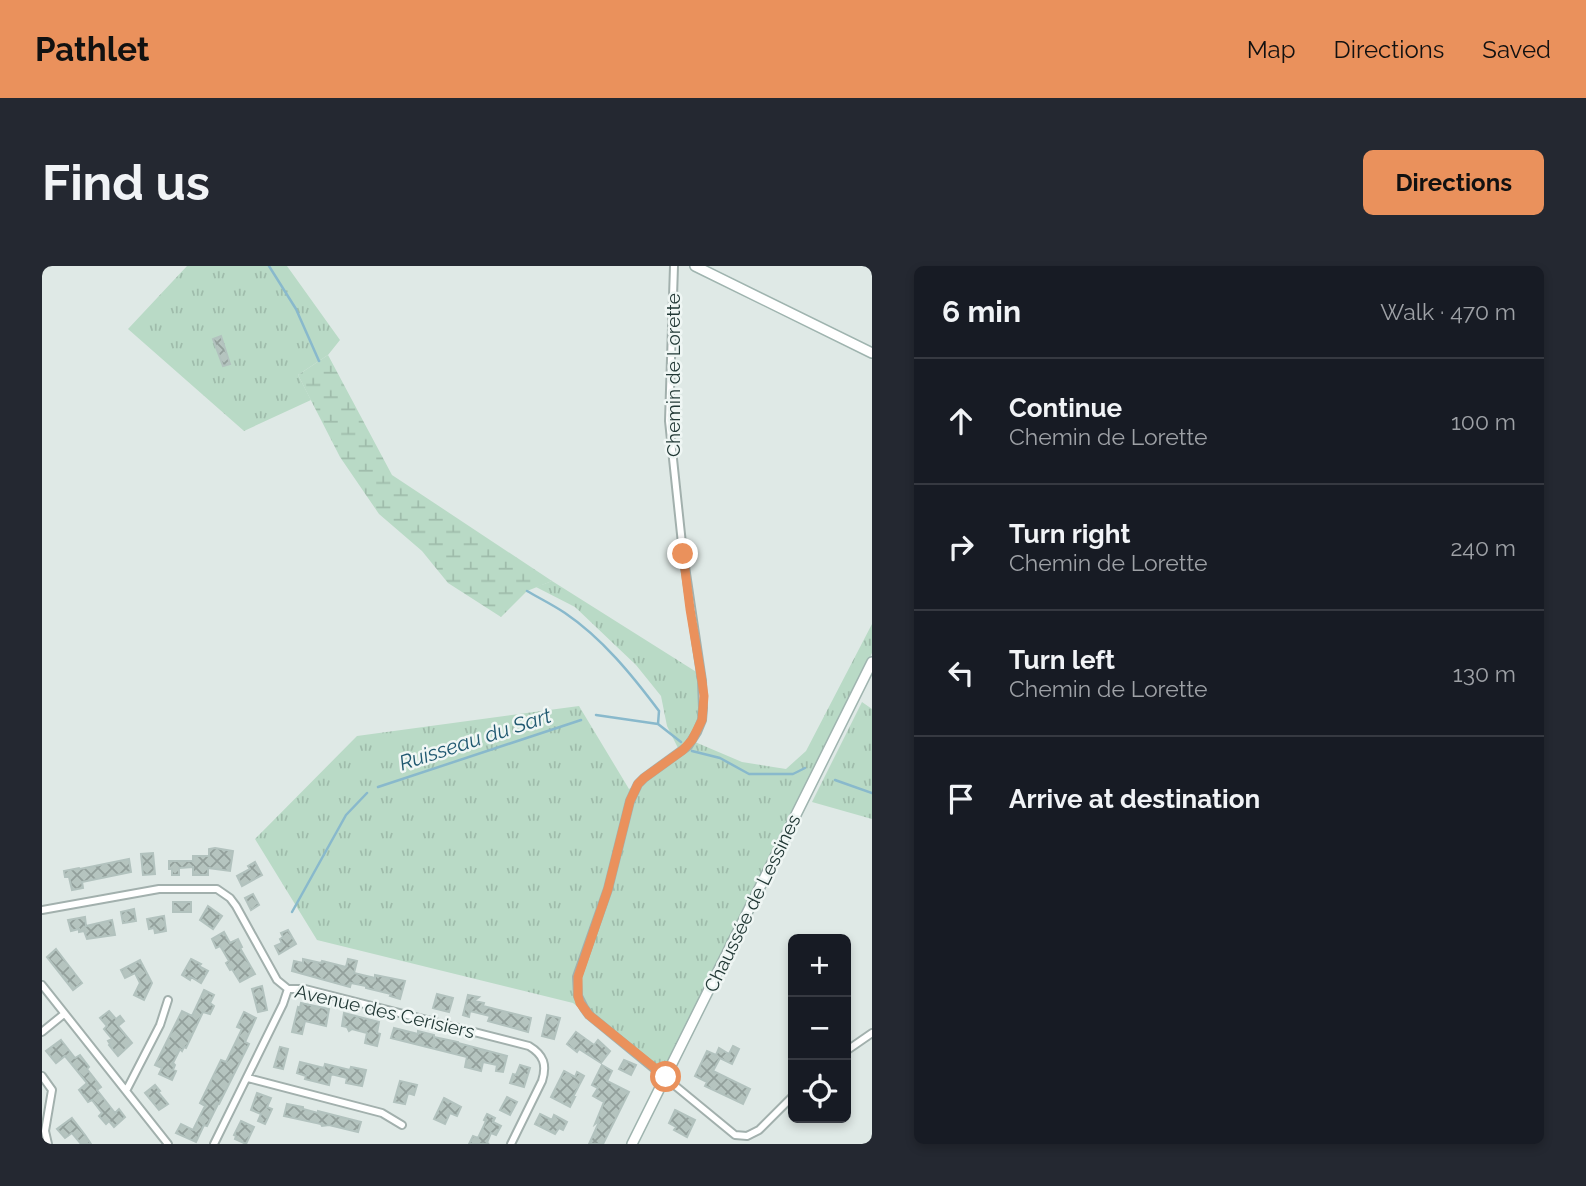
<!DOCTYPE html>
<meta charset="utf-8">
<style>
:root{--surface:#171b24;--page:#242831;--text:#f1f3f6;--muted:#9ea1a6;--line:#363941;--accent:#ea915c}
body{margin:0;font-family:Raleway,sans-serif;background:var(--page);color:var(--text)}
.controls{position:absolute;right:21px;bottom:21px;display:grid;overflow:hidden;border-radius:10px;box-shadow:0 4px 10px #0003}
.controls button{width:63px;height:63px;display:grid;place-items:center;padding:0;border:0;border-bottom:2px solid var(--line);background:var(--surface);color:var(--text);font:35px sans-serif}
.stop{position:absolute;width:21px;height:21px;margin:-16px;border:5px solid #ea915c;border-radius:50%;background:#fff}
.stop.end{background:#ea915c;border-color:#fff;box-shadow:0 2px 7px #0008}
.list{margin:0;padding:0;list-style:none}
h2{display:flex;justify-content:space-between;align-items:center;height:91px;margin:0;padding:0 28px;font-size:30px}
h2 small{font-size:23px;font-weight:400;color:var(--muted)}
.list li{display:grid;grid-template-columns:46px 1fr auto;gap:21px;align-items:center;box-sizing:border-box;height:126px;padding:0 28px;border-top:2px solid var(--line)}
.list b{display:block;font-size:26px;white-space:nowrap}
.list p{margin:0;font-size:23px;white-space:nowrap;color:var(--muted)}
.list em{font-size:23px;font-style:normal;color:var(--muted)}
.icon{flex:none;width:38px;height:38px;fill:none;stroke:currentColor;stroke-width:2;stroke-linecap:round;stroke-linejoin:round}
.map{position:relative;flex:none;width:830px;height:878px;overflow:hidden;border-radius:10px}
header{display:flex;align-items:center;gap:42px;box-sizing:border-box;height:98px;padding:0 35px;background:var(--accent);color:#111}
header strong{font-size:33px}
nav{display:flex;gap:38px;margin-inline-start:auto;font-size:24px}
.intro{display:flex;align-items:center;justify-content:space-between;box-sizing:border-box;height:168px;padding:0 42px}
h1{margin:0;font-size:49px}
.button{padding:18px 32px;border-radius:10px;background:var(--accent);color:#111;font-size:24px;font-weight:700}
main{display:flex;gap:42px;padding:0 42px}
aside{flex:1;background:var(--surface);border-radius:10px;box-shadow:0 4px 10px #0003}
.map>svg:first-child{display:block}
.grass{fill:url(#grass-tufts)}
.wetland{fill:url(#wetland-marsh)}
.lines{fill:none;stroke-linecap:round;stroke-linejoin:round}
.stream{stroke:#89b9cc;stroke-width:2.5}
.building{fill:url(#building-cross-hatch);stroke:#b2c2be;stroke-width:2}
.minor-casing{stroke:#a2b0ad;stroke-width:10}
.secondary-casing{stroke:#9fb4af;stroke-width:12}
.minor{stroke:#fff;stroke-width:6}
.secondary{stroke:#fff;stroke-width:9}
.route{stroke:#ea915c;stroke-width:9}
.labels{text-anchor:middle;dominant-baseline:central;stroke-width:5;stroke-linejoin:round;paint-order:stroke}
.street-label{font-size:19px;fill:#213835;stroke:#eff6f4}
.water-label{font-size:21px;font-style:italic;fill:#1f5870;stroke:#eff6f4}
</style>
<header>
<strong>Pathlet</strong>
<nav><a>Map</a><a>Directions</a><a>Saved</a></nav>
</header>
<div class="intro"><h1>Find us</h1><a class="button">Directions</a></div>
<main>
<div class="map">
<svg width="830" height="878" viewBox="0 0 830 878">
<defs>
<pattern id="grass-tufts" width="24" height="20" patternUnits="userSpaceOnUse" patternTransform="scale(1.75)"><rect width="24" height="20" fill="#b9dac6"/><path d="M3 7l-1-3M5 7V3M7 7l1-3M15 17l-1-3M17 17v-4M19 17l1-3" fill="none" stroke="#9fbcab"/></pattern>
<pattern id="wetland-marsh" width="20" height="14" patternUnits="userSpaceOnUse" patternTransform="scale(1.75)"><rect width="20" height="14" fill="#b9dac6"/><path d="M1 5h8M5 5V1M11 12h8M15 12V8" fill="none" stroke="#9fbcab"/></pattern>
<pattern id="building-cross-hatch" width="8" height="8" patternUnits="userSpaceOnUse" patternTransform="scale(1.75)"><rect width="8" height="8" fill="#b5c4bf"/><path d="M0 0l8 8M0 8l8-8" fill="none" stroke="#93a09c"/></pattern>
</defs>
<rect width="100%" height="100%" fill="#dfe9e6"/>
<path class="grass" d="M 145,0 L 245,0 L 298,74 L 286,89 L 256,109 L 269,134 L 202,165 L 86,63 Z
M 510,315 L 656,407 C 658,433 663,448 648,472 C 644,477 642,481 637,484 L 625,460 L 619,430 L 594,399 L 533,341 L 494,321 Z
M 830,358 L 830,387 L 622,804 L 572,769 L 531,737 L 275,674 L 213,573 L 315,470 L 537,440 L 587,523 L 646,484 L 653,476 L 700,496 L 744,503 L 764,485 Z
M 820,436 L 830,443 L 830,553 L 770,536 Z"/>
<path class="wetland" d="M 286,89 L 350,209 L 510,315 L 485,325 L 459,351 L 406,317 L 380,285 L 337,248 L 298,191 L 256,109 Z"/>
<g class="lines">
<path class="stream" d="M 227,0 L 254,43 L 277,95
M 485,325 C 497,332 511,339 523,347 C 560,372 590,409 617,445 L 616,458
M 554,449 L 616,458 L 639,476
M 650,485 L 678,492 L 707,508 L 751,508 L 763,502
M 793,514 L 830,527
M 336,521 L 539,454
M 250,646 L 304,549 L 325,527"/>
</g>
<path class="building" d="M 179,70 L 188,98 L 181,100 L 171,73 Z
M 173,582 L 191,585 L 188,605 L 166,602 L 166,609 L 151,609 L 151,601 L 137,602 L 137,609 L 130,609 L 130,603 L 127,603 L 127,595 L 151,595 L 151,590 L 167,590 L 167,583 Z
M 111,587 L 113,608 L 101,609 L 99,588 Z
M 87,593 L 89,606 L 40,616 L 41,622 L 30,624 L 27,611 L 23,611 L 22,605 L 37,602 L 38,603 Z
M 213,596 L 220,609 L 200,620 L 195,610 L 208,603 L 206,600 Z
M 211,628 L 217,639 L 209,644 L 203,632 Z
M 131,636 L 149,636 L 149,646 L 131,646 Z
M 166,640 L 180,650 L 171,663 L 158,654 Z
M 92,643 L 94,655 L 81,657 L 79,646 Z
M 122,650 L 124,665 L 113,667 L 112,662 L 107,663 L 105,653 Z
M 43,651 L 44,660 L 70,654 L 73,669 L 45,673 L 42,665 L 37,666 L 37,663 L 29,665 L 26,654 Z
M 246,664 L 254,678 L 237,688 L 233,680 L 240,677 L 238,673 L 241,671 L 239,667 Z
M 182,666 L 188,677 L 196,673 L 200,681 L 198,682 L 213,708 L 198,716 L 190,703 L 188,704 L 184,697 L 187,695 L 180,683 L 178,680 L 174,682 L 170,673 Z
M 14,683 L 40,717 L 31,724 L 5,691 Z
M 149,693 L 159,698 L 157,700 L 166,705 L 159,717 L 149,711 L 148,714 L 140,709 Z
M 261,693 L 279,697 L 280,695 L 304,701 L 306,693 L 315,695 L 312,707 L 333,712 L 333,709 L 363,715 L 358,733 L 348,730 L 349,728 L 324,722 L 324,720 L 309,717 L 308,721 L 250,705 L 252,695 L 261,697 Z
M 98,694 L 110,717 L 102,734 L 92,729 L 98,717 L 93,707 L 83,712 L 79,704 Z
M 220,720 L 225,744 L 216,746 L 210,723 Z
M 162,724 L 172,729 L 168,737 L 172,740 L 168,748 L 161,746 L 144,782 L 142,781 L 140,785 L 138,783 L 131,797 L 133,799 L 131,804 L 134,805 L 130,814 L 117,808 L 120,802 L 113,799 L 140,745 L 150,750 Z
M 395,728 L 411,732 L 407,746 L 391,742 Z
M 426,729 L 437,731 L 432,735 L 442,737 L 441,740 L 489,752 L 486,766 L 446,755 L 448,750 L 428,745 L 427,751 L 421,749 Z
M 259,737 L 287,743 L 284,760 L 263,755 L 260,768 L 250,766 L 256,741 L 258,742 Z
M 67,745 L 74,753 L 78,750 L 82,755 L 76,760 L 90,777 L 76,790 L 67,779 L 68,778 L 66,775 L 70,773 L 62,763 L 65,760 L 58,752 Z
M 202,746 L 214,752 L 203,776 L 207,778 L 177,838 L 176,838 L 165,860 L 162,859 L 154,876 L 134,867 L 139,858 L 151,864 L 163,840 L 158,837 L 179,794 L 184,796 L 200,763 L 195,761 Z
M 302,747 L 337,756 L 335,767 L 338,768 L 335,780 L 323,777 L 325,767 L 310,763 L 307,765 L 305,761 L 300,760 Z
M 505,749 L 518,752 L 512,773 L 500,770 Z
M 352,762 L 376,768 L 376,765 L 392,769 L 392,771 L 416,776 L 416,777 L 465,790 L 461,806 L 454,805 L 455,799 L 441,796 L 439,805 L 423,801 L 425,791 L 349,772 Z
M 534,766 L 552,779 L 556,774 L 568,785 L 559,797 L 537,783 L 535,786 L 525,778 Z
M 19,774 L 33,792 L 38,789 L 47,801 L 45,803 L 59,821 L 55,824 L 73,847 L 77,843 L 83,851 L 72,861 L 67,855 L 64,858 L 57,850 L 60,847 L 50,834 L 46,836 L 37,824 L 45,817 L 23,790 L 14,797 L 4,785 Z
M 691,780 L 697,783 L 690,798 L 678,792 L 671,805 L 708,823 L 701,838 L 663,820 L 665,816 L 653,810 L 665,785 L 674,789 L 677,782 L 687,788 Z
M 238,781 L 246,783 L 241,803 L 232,801 Z
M 582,794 L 594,799 L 589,809 L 577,803 Z
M 258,796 L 282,802 L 283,798 L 308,804 L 309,801 L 324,804 L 320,820 L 304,817 L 305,812 L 289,808 L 287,819 L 263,813 L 264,810 L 255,807 Z
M 478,799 L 488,802 L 482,821 L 468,817 L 471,808 L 474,809 Z
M 560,799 L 570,805 L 565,815 L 587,826 L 561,878 L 547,878 L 558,854 L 553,858 L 562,836 L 551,830 L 556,822 L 550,819 Z
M 522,805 L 533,811 L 535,806 L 542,810 L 531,831 L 533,831 L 528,841 L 509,831 Z
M 358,815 L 375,819 L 372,829 L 366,827 L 363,838 L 352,836 Z
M 113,819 L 118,825 L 116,826 L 126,838 L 117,844 L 103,827 Z
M 215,827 L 229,832 L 225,841 L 230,843 L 223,858 L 216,855 L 219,848 L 209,844 Z
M 465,831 L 475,836 L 468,849 L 458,844 Z
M 402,832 L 419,841 L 415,850 L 408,847 L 403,858 L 392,853 Z
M 245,838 L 261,841 L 261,843 L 276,847 L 276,845 L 319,856 L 316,866 L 287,859 L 280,860 L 279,858 L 242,850 Z
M 633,844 L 653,854 L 645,871 L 632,864 L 634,861 L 627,857 Z
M 445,848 L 453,852 L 451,856 L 459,860 L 454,869 L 449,867 L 445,877 L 447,878 L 427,878 L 431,870 L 436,872 L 444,855 L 442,854 Z
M 498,848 L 510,854 L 512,849 L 525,856 L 521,864 L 517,862 L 513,868 L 493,858 Z
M 30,852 L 43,869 L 49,878 L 39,878 L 30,867 L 23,872 L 15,863 Z
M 199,855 L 212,861 L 204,878 L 193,873 L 194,870 L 192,869 Z"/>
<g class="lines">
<g class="minor-casing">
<path id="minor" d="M 632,0 L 627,155 L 641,287 L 660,415 L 661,442 L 660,454 L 655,466 L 646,480 L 602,512 L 596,518 L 588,535 L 566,623 L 535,711 L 536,730 L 542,742 L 547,749 L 693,869 L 705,870 L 717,864 L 751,830
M 0,644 L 117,623 L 175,623 L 188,632 L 194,640 L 235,714 L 246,723 L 263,723 L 487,780 C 502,789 505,799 500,815 L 469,878
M 0,719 L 126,878
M 0,766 L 22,748
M 804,785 L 830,767
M 0,810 L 10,824 L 3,865 L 6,878
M 206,812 L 340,847 L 360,859
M 84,825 L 118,759 L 126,734
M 172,878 L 241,738 L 246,723"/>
</g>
<g class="secondary-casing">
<path id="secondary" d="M 653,0 L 830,87
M 590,878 L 830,396"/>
</g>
<use href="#minor" class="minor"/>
<use href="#secondary" class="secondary"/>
</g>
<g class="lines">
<path class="route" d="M 624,811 L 547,749 L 538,737 L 536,730 L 536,711 L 566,623 L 588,535 L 596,518 L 602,512 L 641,484 L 650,474 L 660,454 L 662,430 L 660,415 L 648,343 L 641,288"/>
</g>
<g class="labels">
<g class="street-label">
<text transform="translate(631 109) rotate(-90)">Chemin de Lorette</text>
<text transform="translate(710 637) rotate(-64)">Chaussée de Lessines</text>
<text transform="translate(343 745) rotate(13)">Avenue des Cerisiers</text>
</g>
<g class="water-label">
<text transform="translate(433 473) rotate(-18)">Ruisseau du Sart</text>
</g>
</g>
</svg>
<div class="controls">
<button>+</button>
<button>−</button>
<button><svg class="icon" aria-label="locate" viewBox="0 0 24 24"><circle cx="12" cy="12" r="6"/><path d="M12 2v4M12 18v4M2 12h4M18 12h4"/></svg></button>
</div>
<div class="stop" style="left:624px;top:811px"></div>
<div class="stop end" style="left:641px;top:288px"></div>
</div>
<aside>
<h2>6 min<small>Walk · 470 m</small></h2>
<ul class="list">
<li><svg class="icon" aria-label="ahead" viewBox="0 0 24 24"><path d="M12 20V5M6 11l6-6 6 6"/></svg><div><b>Continue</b><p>Chemin de Lorette</p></div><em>100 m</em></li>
<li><svg class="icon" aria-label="right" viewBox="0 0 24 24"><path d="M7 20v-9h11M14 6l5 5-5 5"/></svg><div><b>Turn right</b><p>Chemin de Lorette</p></div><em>240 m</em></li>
<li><svg class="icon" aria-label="left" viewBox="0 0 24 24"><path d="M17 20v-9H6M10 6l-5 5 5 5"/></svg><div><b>Turn left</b><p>Chemin de Lorette</p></div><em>130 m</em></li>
<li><svg class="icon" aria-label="arrive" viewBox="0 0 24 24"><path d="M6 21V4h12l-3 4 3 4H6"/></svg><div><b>Arrive at destination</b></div></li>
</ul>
</aside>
</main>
